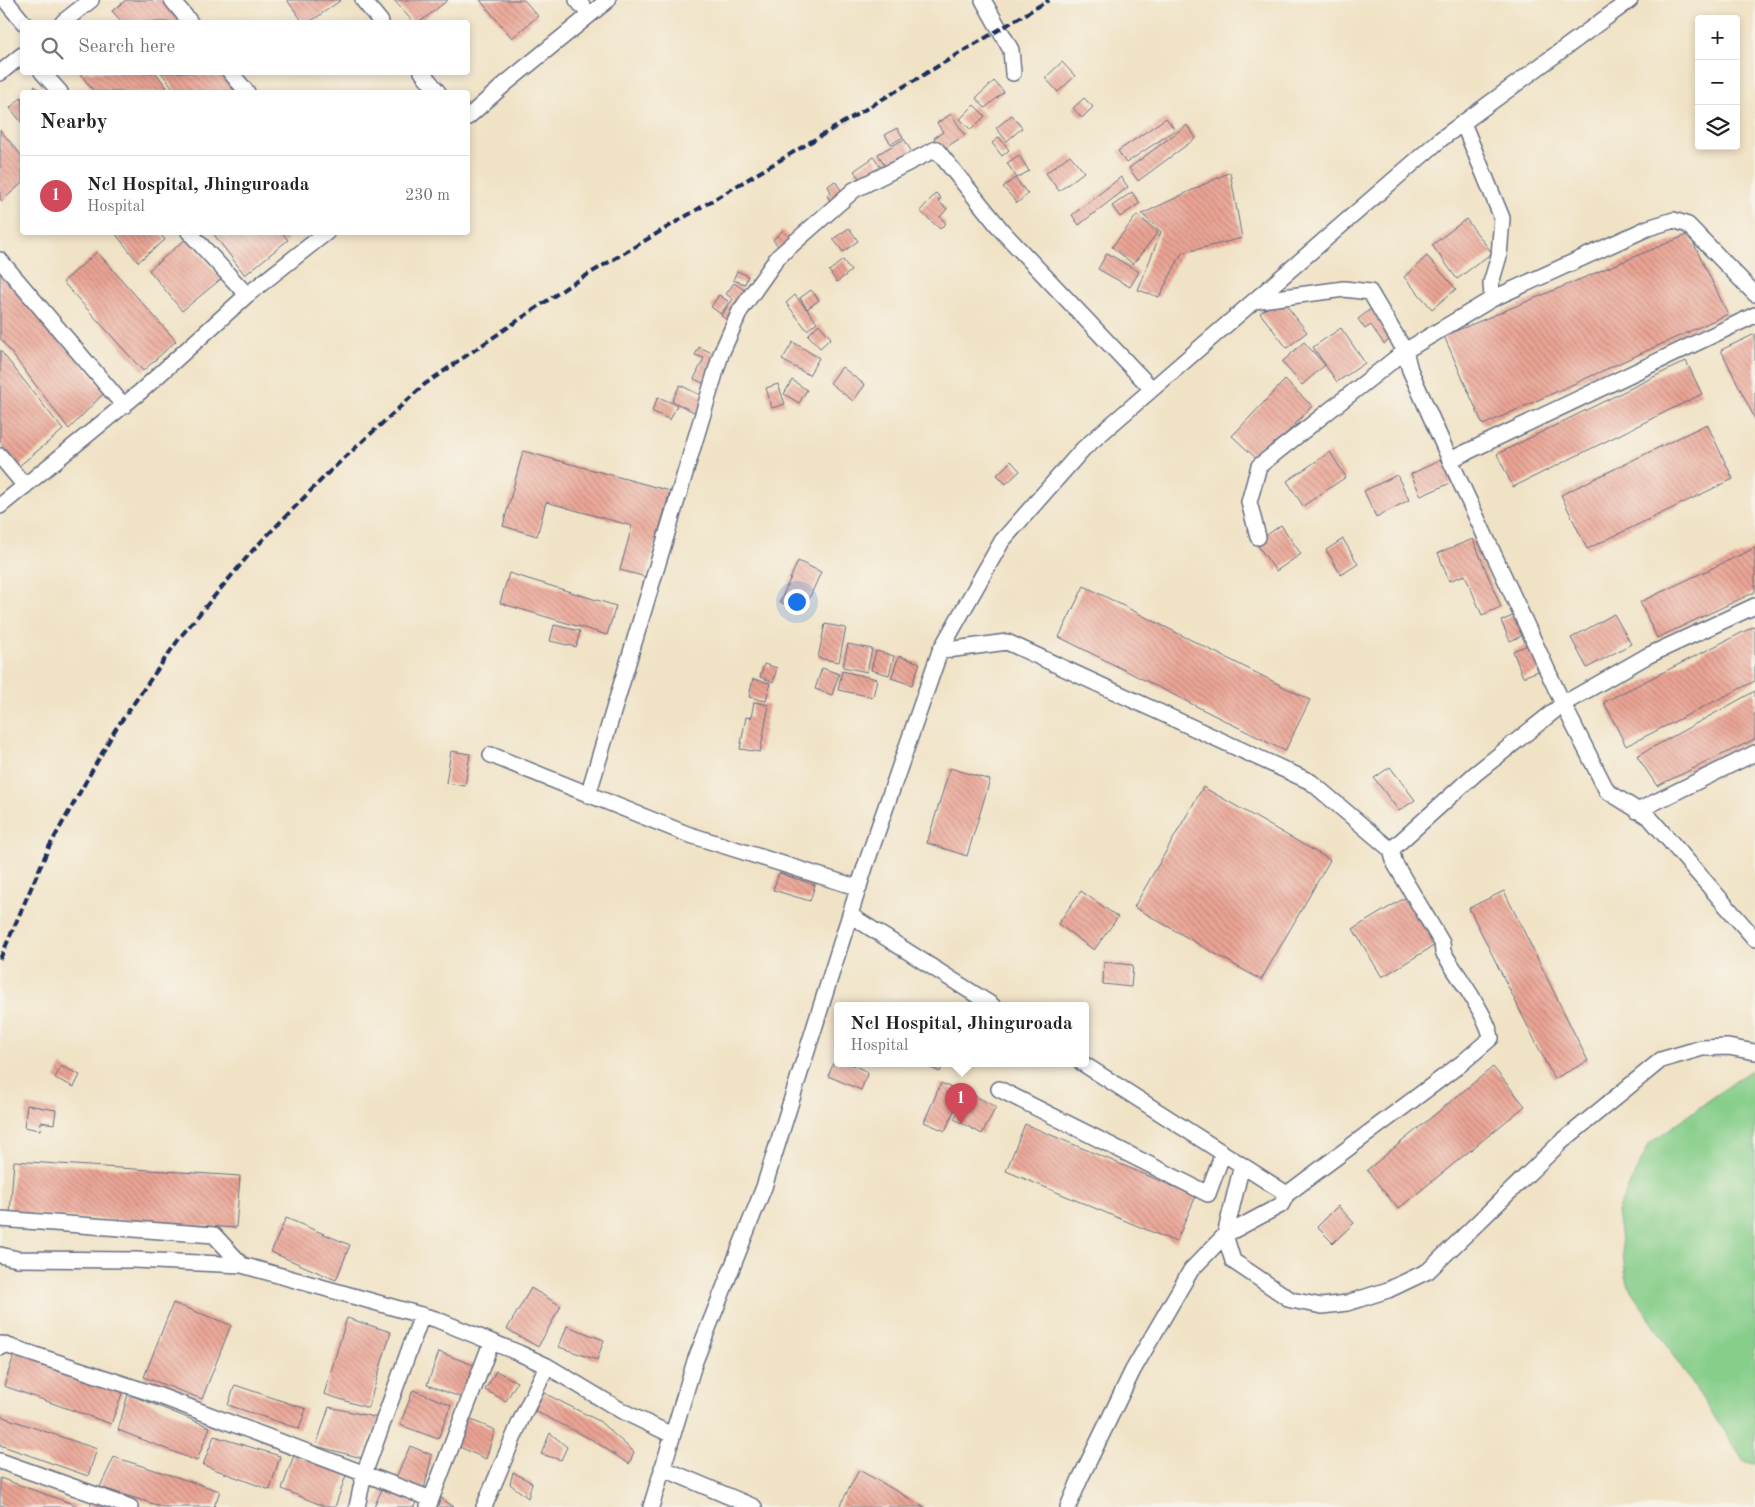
<!DOCTYPE html>
<meta charset="utf-8">
<style>
:root{--surface:#fff;--page:#f6f6f6;--text:#202124;--muted:#757577;--line:#e0e0e0;--accent:#d1495b}
body{margin:0;font-family:"Old Standard TT",serif;background:var(--page);color:var(--text)}
.controls{position:absolute;right:15px;top:15px;display:grid;overflow:hidden;border-radius:5px;box-shadow:0 2px 8px #0003}
.controls button{width:45px;height:45px;display:grid;place-items:center;padding:0;border:0;border-bottom:1px solid var(--line);background:var(--surface);color:var(--text);font:25px sans-serif}
.you{position:absolute;left:796px;top:601px;width:18px;height:18px;margin:-12px;border:4px solid #fff;border-radius:50%;background:#1a73e8;box-shadow:0 0 0 8px #1a73e833}
.badge{display:grid;place-items:center;width:32px;height:32px;border-radius:50%;background:var(--accent);color:#fff;font-size:16px;font-weight:700}
.pin{position:absolute;translate:-50% -41px;filter:drop-shadow(0 1px 2px #0008)}
.pin::after{content:'';position:absolute;top:26px;width:18px;height:15px;background:inherit;clip-path:polygon(0 0,100% 0,50% 100%)}
.popup{position:absolute;left:834px;top:1002px;width:255px;height:65px;box-sizing:border-box;display:grid;place-content:center;border-radius:5px;background:var(--surface);filter:drop-shadow(0 1px 4px #0005);font-size:16px;white-space:nowrap;color:var(--muted)}
.popup b{font-size:19px;color:var(--text)}
.popup::after{content:'';position:absolute;left:50%;top:100%;margin-left:-10px;border:10px solid transparent;border-top-color:var(--surface)}
.list{margin:0;padding:0;list-style:none}
h2{display:flex;justify-content:space-between;align-items:center;height:65px;margin:0;padding:0 20px;font-size:21px}
h2 small{font-size:16px;font-weight:400;color:var(--muted)}
.list li{display:grid;grid-template-columns:32px 1fr auto;gap:15px;align-items:center;box-sizing:border-box;height:80px;padding:0 20px;border-top:1px solid var(--line)}
.list b{display:block;font-size:19px;white-space:nowrap}
.list p{margin:0;font-size:16px;white-space:nowrap;color:var(--muted)}
.list em{font-size:16px;font-style:normal;color:var(--muted)}
.icon{flex:none;width:28px;height:28px;fill:none;stroke:currentColor;stroke-width:2;stroke-linecap:round;stroke-linejoin:round}
.map{position:relative;flex:none;width:1755px;height:1507px;overflow:hidden}
.search{position:absolute;background:var(--surface);box-shadow:0 2px 8px #0003;left:20px;top:20px;width:450px;height:55px;display:flex;align-items:center;gap:12px;box-sizing:border-box;padding:0 18px;border-radius:5px;color:var(--muted);font-size:19px}
.panel{position:absolute;background:var(--surface);box-shadow:0 2px 8px #0003;left:20px;top:90px;width:450px;height:145px;border-radius:5px}
.map>svg:first-child{display:block}
.green{fill:#86ce8a;stroke:#507e74}
.building{fill:url(#building-back-hatch)}
.lines{fill:none;stroke-linecap:round;stroke-linejoin:round}
.minor-casing{stroke:#666e82;stroke-width:18}
.minor{stroke:#fff;stroke-width:15}
.rail{stroke:#1b2f5e;stroke-width:4;stroke-dasharray:8 4;stroke-linecap:butt}
</style>
<div class="map">
<svg width="1755" height="1507" viewBox="0 0 1755 1507">
<defs>
<pattern id="building-back-hatch" width="6" height="6" patternUnits="userSpaceOnUse" patternTransform="scale(1.25)"><rect width="6" height="6" fill="#eba494"/><path d="M-1 5l2 2M0 0l6 6M5-1l2 2" fill="none" stroke="#be867c"/></pattern>
</defs>
<rect width="100%" height="100%" fill="#f7f3e8"/>
<filter id="ink" filterUnits="userSpaceOnUse"><feTurbulence type="fractalNoise" baseFrequency=".02" numOctaves="2"/><feDisplacementMap in="SourceGraphic" scale="10" xChannelSelector="R" yChannelSelector="G"/><feConvolveMatrix kernelMatrix="1 2 1 2 8 2 1 2 1" color-interpolation-filters="sRGB"/></filter>
<filter id="wash" filterUnits="userSpaceOnUse"><feTurbulence type="fractalNoise" baseFrequency=".0096" numOctaves="4" result="noise"/><feDisplacementMap in="SourceGraphic" scale="20" xChannelSelector="R" yChannelSelector="G"/><feGaussianBlur stdDeviation="1.12" result="paint"/><feColorMatrix in="noise" values="0 0 0 0 0 0 0 0 0 0 0 0 0 0 0 0 0 1.4 0 .05"/><feComposite in="paint" operator="in"/></filter>
<g filter="url(#wash)">
<rect width="100%" height="100%" fill="#f0e2c5"/>
<path class="green" d="M 1751,1070 L 1755,1070 L 1755,1463 L 1744,1462 L 1627,1284 L 1617,1211 L 1650,1143 Z"/>
<g id="blocks">
<path class="building" d="M 126,0 L 165,0 L 184,22 L 122,22 L 112,11 Z
M 287,0 L 341,0 L 310,22 L 303,22 Z
M 394,0 L 448,0 L 420,22 L 413,22 Z
M 480,0 L 524,0 L 538,16 L 512,38 Z
M 1062,62 L 1075,76 L 1058,92 L 1045,78 Z
M 79,72 L 155,72 L 170,92 L 94,92 Z
M 161,72 L 220,72 L 235,92 L 176,92 Z
M 994,81 L 1004,92 L 985,108 L 976,98 Z
M 35,86 L 41,92 L 28,92 Z
M 22,97 L 22,123 L 10,108 Z
M 1084,98 L 1093,107 L 1082,118 L 1073,108 Z
M 974,105 L 985,116 L 971,130 L 960,119 Z
M 951,114 L 965,135 L 942,150 L 934,138 L 943,132 L 937,123 Z
M 1012,115 L 1022,128 L 1007,141 L 996,128 Z
M 1166,118 L 1175,130 L 1126,163 L 1118,151 Z
M 1187,125 L 1196,138 L 1138,181 L 1129,168 Z
M 897,128 L 903,137 L 891,144 L 885,135 Z
M 0,130 L 22,156 L 22,183 L 2,201 L 0,199 Z
M 999,137 L 1009,150 L 1002,156 L 992,143 Z
M 904,139 L 914,156 L 888,171 L 878,154 Z
M 1019,155 L 1029,171 L 1017,178 L 1007,163 Z
M 1070,155 L 1084,172 L 1059,191 L 1046,173 Z
M 874,157 L 881,168 L 862,182 L 854,171 Z
M 1230,172 L 1242,238 L 1182,253 L 1159,297 L 1138,290 L 1161,232 L 1142,214 Z
M 1121,177 L 1128,187 L 1079,225 L 1072,215 Z
M 1015,178 L 1028,194 L 1017,203 L 1003,187 Z
M 835,181 L 843,193 L 830,201 L 827,195 L 831,192 L 828,186 Z
M 1132,192 L 1140,203 L 1120,217 L 1112,206 Z
M 936,193 L 941,198 L 938,201 L 947,209 L 940,217 L 946,223 L 940,229 L 920,211 Z
M 1137,215 L 1158,232 L 1133,264 L 1112,247 Z
M 1466,219 L 1492,253 L 1457,279 L 1432,245 Z
M 849,228 L 858,241 L 843,252 L 833,239 Z
M 783,230 L 792,239 L 781,249 L 773,240 Z
M 114,232 L 159,232 L 165,240 L 138,262 Z
M 212,232 L 282,232 L 288,240 L 245,275 Z
M 1689,234 L 1728,314 L 1483,425 L 1444,336 Z
M 187,238 L 221,279 L 182,311 L 149,270 Z
M 97,252 L 176,341 L 143,371 L 63,282 Z
M 1107,253 L 1139,272 L 1130,287 L 1098,269 Z
M 1427,256 L 1456,289 L 1432,309 L 1404,277 Z
M 843,260 L 851,271 L 837,282 L 829,271 Z
M 0,268 L 105,392 L 69,429 L 0,338 Z
M 737,271 L 748,276 L 745,284 L 733,280 Z
M 734,283 L 750,294 L 730,322 L 721,316 L 733,299 L 726,294 Z
M 811,290 L 819,300 L 807,309 L 800,298 Z
M 719,295 L 729,302 L 721,314 L 711,307 Z
M 795,295 L 817,322 L 807,330 L 786,303 Z
M 1280,297 L 1307,332 L 1287,348 L 1260,313 Z
M 1372,308 L 1392,338 L 1384,344 L 1371,325 L 1365,329 L 1358,319 Z
M 819,324 L 831,338 L 820,348 L 808,335 Z
M 1341,328 L 1365,363 L 1337,382 L 1313,347 Z
M 1755,334 L 1755,419 L 1721,350 Z
M 793,342 L 819,358 L 809,375 L 782,360 Z
M 1304,342 L 1325,365 L 1302,385 L 1282,362 Z
M 699,347 L 719,356 L 705,384 L 694,379 L 704,358 L 695,355 Z
M 0,350 L 63,430 L 19,466 L 0,442 Z
M 1686,361 L 1702,394 L 1513,487 L 1497,454 Z
M 842,367 L 865,385 L 853,401 L 830,383 Z
M 792,380 L 807,390 L 799,403 L 784,394 Z
M 1285,380 L 1312,406 L 1260,462 L 1232,436 Z
M 778,384 L 785,404 L 772,408 L 766,388 Z
M 680,385 L 706,398 L 698,414 L 672,401 Z
M 658,397 L 677,405 L 670,420 L 652,411 Z
M 1707,424 L 1733,479 L 1587,549 L 1561,495 Z
M 523,451 L 670,491 L 646,577 L 620,570 L 632,526 L 546,502 L 537,536 L 503,526 Z
M 1330,452 L 1346,477 L 1303,506 L 1287,481 Z
M 1445,458 L 1455,481 L 1421,496 L 1411,474 Z
M 1011,461 L 1020,471 L 1006,484 L 997,475 Z
M 1397,475 L 1409,500 L 1376,517 L 1364,491 Z
M 1281,525 L 1301,554 L 1276,571 L 1256,543 Z
M 1343,539 L 1358,564 L 1341,575 L 1326,550 Z
M 1473,539 L 1501,607 L 1482,615 L 1465,575 L 1449,581 L 1438,553 Z
M 1755,548 L 1755,592 L 1657,638 L 1640,602 Z
M 798,561 L 821,572 L 803,612 L 780,602 Z
M 509,573 L 616,606 L 607,635 L 500,603 Z
M 1084,586 L 1310,700 L 1285,751 L 1059,637 Z
M 1517,614 L 1526,634 L 1510,641 L 1501,621 Z
M 1614,614 L 1631,644 L 1587,668 L 1571,638 Z
M 825,624 L 846,628 L 839,662 L 818,658 Z
M 554,625 L 580,631 L 576,647 L 550,641 Z
M 1755,626 L 1755,681 L 1626,746 L 1604,702 Z
M 848,644 L 872,649 L 867,672 L 843,667 Z
M 1530,644 L 1541,670 L 1523,677 L 1513,651 Z
M 876,651 L 894,656 L 889,675 L 871,670 Z
M 899,656 L 920,663 L 912,685 L 891,678 Z
M 764,664 L 777,668 L 773,682 L 760,677 Z
M 822,668 L 839,674 L 832,695 L 815,689 Z
M 842,671 L 877,679 L 873,697 L 838,690 Z
M 753,679 L 770,683 L 766,701 L 749,697 Z
M 1755,691 L 1755,739 L 1657,786 L 1637,756 Z
M 754,702 L 769,705 L 760,752 L 740,749 L 746,717 L 751,718 Z
M 451,751 L 470,754 L 465,786 L 446,783 Z
M 1390,767 L 1415,800 L 1399,811 L 1374,778 Z
M 950,768 L 990,780 L 967,856 L 927,843 Z
M 1203,787 L 1330,860 L 1261,980 L 1134,907 Z
M 779,873 L 815,885 L 810,901 L 773,890 Z
M 1081,891 L 1118,917 L 1094,950 L 1058,924 Z
M 1504,891 L 1588,1061 L 1554,1079 L 1469,908 Z
M 1408,896 L 1437,944 L 1382,977 L 1353,929 Z
M 1104,962 L 1133,965 L 1131,987 L 1103,984 Z
M 837,1055 L 837,1063 L 848,1063 L 868,1072 L 861,1090 L 828,1076 Z
M 920,1063 L 944,1063 L 940,1072 Z
M 61,1066 L 80,1075 L 74,1087 L 55,1078 Z
M 1493,1067 L 1525,1106 L 1398,1209 L 1367,1170 Z
M 941,1083 L 962,1093 L 945,1131 L 924,1122 Z
M 968,1092 L 996,1107 L 982,1134 L 954,1119 Z
M 27,1105 L 56,1110 L 54,1124 L 41,1122 L 40,1130 L 24,1127 Z
M 1025,1124 L 1196,1196 L 1176,1242 L 1006,1171 Z
M 14,1161 L 240,1176 L 236,1228 L 10,1213 Z
M 1338,1206 L 1354,1223 L 1333,1243 L 1317,1227 Z
M 286,1218 L 350,1245 L 336,1280 L 271,1252 Z
M 531,1288 L 561,1306 L 538,1347 L 507,1329 Z
M 173,1303 L 231,1325 L 202,1399 L 144,1377 Z
M 347,1318 L 391,1332 L 368,1408 L 324,1394 Z
M 567,1326 L 604,1340 L 597,1360 L 559,1347 Z
M 15,1352 L 123,1391 L 111,1424 L 4,1386 Z
M 439,1352 L 476,1366 L 463,1398 L 427,1385 Z
M 496,1371 L 517,1382 L 506,1401 L 485,1390 Z
M 235,1385 L 306,1409 L 299,1429 L 228,1405 Z
M 413,1390 L 451,1405 L 438,1439 L 400,1425 Z
M 544,1393 L 599,1421 L 634,1452 L 629,1464 L 591,1439 L 535,1411 Z
M 128,1394 L 210,1427 L 197,1461 L 118,1430 Z
M 329,1407 L 379,1418 L 362,1458 L 316,1446 Z
M 0,1416 L 97,1449 L 88,1476 L 0,1445 Z
M 464,1417 L 495,1430 L 486,1459 L 453,1444 Z
M 550,1433 L 567,1447 L 561,1460 L 541,1454 Z
M 214,1436 L 280,1456 L 270,1490 L 203,1465 Z
M 410,1446 L 432,1455 L 424,1489 L 394,1482 Z
M 294,1455 L 346,1475 L 335,1507 L 326,1507 L 282,1489 Z
M 114,1457 L 220,1491 L 214,1507 L 163,1507 L 100,1487 Z
M 859,1470 L 925,1507 L 839,1507 Z
M 513,1472 L 532,1483 L 528,1498 L 510,1484 Z
M 0,1478 L 81,1507 L 7,1507 L 0,1505 Z
M 382,1489 L 416,1502 L 414,1507 L 374,1507 Z
M 441,1498 L 454,1507 L 437,1507 Z
M 92,1502 L 107,1507 L 90,1507 Z"/>
</g>
</g>
<g filter="url(#ink)">
<use href="#blocks" fill-opacity="0" stroke="#666e82" stroke-width="1"/>
<g class="lines">
<g class="minor-casing">
<path id="minor" d="M 5,0 L 23,22
M 172,0 L 190,22
M 363,0 L 381,22
M 577,0 L 589,14
M 983,0 L 1011,50 L 1013,73
M 63,22 L 91,0
M 42,72 L 60,92
M 230,72 L 247,92
M 422,72 L 438,92
M 0,73 L 22,55
M 468,117 L 505,84 L 608,0
M 1463,123 L 1502,218 L 1499,256 L 1491,283 L 1492,299
M 189,232 L 247,295
M 0,260 L 124,406
M 1254,301 L 1344,289 L 1370,292 L 1405,351 L 1410,370 L 1450,460 L 1563,704 L 1607,791 L 1650,818 L 1755,939
M 0,456 L 25,486
M 1450,460 L 1755,315
M 0,506 L 140,392 L 247,295 L 327,232
M 1258,537 L 1249,502 L 1259,466 L 1405,351 L 1492,299 L 1648,228 L 1674,220 L 1688,225 L 1755,294
M 940,651 L 1007,642 L 1311,782 L 1391,850 L 1395,864 L 1442,943 L 1443,952 C 1455,972 1489,1018 1491,1038 L 1462,1063 L 1287,1194 L 1281,1205 L 1225,1235 L 1191,1270 L 1133,1370 L 1080,1479 L 1068,1507
M 491,755 L 687,834 L 859,888
M 588,795 L 721,354 L 740,311 L 778,257 L 854,190 L 936,149 L 1003,232 L 1152,389
M 1637,811 L 1755,753
M 1391,850 L 1475,774 L 1563,704 L 1647,656 L 1755,606
M 850,915 L 992,1005
M 1082,1063 L 1287,1194
M 999,1089 L 1208,1194 L 1223,1153
M 1242,1165 L 1225,1235 L 1233,1261 L 1291,1300 L 1322,1306 L 1347,1303 L 1388,1290 L 1428,1271 L 1560,1143 L 1661,1060 L 1702,1048 L 1728,1047 L 1755,1052
M 0,1219 L 214,1235 L 242,1265
M 0,1255 L 17,1259 L 134,1260 L 242,1265 L 435,1319 L 519,1353 L 547,1366 L 622,1411 L 672,1435
M 0,1348 L 2,1344 L 157,1395 L 431,1499
M 0,1461 L 130,1507
M 662,1468 L 754,1507
M 357,1507 L 364,1474 L 422,1315
M 428,1507 L 491,1343
M 484,1507 L 520,1422 L 547,1366
M 651,1507 L 695,1361 L 764,1187 L 865,867 L 940,651 L 1002,541 L 1083,449 L 1441,139 L 1630,0"/>
</g>
<use href="#minor" class="minor"/>
<path class="rail" d="M 0,959 L 49,847 L 115,730 L 181,636 L 253,550 L 327,474 L 425,384 L 567,287 L 1049,0"/>
</g>
</g>
</svg>
<div class="controls">
<button>+</button>
<button>−</button>
<button><svg class="icon" aria-label="layers" viewBox="0 0 24 24"><path d="M12 4l9 5-9 5-9-5zM3 14l9 5 9-5"/></svg></button>
</div>
<div class="you"></div>
<div class="pin badge" style="left:961px;top:1124px">1</div>
<div class="popup"><b>Ncl Hospital, Jhinguroada</b>Hospital</div>
<div class="search"><svg class="icon" aria-label="search" viewBox="0 0 24 24"><circle cx="10" cy="10" r="6"/><path d="M15 15l6 6"/></svg>Search here</div>
<section class="panel">
<h2>Nearby<small></small></h2>
<ul class="list">
<li><span class="badge">1</span><div><b>Ncl Hospital, Jhinguroada</b><p>Hospital</p></div><em>230 m</em></li>
</ul>
</section>
</div>
